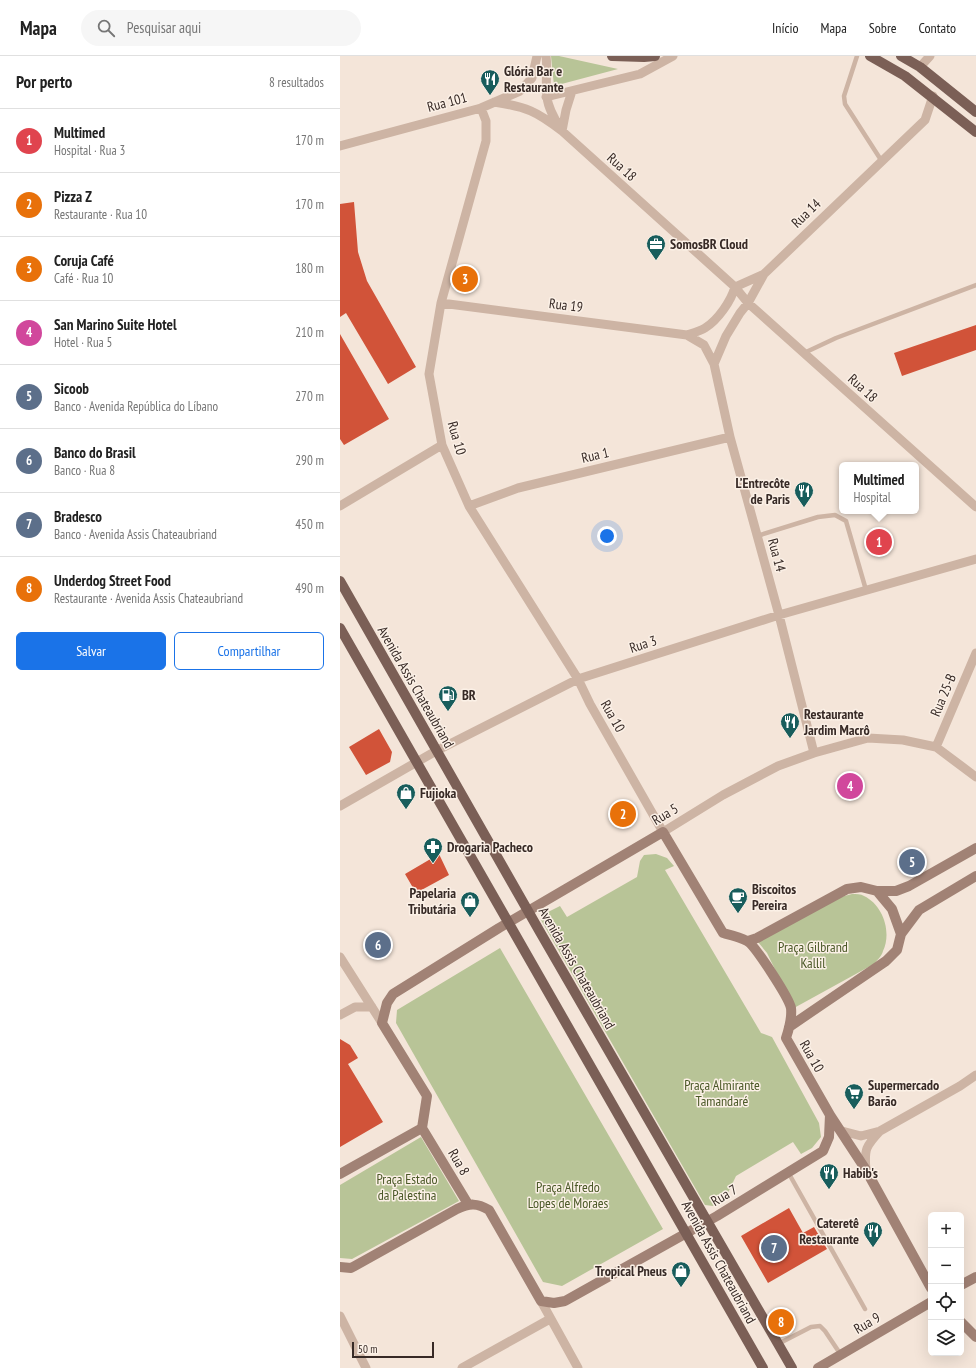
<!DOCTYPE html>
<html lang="pt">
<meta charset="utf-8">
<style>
:root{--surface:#fff;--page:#f6f6f6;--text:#222;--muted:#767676;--line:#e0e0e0;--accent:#1a73e8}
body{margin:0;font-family:"PT Sans Narrow",sans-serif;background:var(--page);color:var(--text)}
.controls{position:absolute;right:12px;bottom:12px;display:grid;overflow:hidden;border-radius:6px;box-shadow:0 4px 16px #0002}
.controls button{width:36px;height:36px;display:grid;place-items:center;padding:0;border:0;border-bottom:1px solid var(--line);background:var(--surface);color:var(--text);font:20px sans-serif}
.scale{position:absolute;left:12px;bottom:10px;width:82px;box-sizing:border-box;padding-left:4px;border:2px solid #372a26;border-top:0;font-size:11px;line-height:14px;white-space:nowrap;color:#372a26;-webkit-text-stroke:3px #fbf0e6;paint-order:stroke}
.you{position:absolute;left:267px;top:480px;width:14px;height:14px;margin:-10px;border:3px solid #fff;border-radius:50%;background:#1a73e8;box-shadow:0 0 0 6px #1a73e833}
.badge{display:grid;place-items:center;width:26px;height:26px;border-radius:50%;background:var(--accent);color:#fff;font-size:13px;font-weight:700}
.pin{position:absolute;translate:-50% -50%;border:2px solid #fff;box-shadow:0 1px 4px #0006}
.popup{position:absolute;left:499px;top:406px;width:80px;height:52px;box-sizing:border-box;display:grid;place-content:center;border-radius:6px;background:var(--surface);filter:drop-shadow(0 1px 3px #0005);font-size:13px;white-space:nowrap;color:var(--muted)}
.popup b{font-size:15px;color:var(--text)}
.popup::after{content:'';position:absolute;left:50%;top:100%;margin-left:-8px;border:8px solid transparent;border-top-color:var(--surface)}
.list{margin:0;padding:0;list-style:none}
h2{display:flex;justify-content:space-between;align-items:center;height:52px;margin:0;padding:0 16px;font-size:17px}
h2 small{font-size:13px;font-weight:400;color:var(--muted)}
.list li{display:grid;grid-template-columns:26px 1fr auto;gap:12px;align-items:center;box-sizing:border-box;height:64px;padding:0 16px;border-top:1px solid var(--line)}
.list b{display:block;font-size:15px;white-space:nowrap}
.list p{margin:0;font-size:13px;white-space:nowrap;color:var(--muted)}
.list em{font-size:13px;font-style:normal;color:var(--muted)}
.actions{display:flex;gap:8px;padding:12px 16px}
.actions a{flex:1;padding:9px 0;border:1px solid var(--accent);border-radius:6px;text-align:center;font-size:14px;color:var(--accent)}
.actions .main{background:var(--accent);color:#fff}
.icon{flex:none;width:22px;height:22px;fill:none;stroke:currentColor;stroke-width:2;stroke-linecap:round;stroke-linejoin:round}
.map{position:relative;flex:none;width:636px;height:1312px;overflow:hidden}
header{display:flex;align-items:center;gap:24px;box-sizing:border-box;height:56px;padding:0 20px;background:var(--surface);border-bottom:1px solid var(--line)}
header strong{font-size:19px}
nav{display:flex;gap:22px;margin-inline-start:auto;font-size:14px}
.search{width:280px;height:36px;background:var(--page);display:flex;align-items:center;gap:10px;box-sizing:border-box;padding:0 14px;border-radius:22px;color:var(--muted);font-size:15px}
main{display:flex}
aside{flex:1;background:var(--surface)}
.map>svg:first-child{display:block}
.green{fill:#b8c497}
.building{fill:#d15339}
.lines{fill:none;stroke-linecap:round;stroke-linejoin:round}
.lane{stroke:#cdb4a4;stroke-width:4.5}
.street{stroke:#cdb4a4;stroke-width:9}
.secondary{stroke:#a18275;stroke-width:10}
.primary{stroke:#7b5f56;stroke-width:10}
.labels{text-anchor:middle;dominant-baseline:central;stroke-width:3;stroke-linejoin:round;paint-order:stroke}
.poi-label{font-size:14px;font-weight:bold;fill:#372a26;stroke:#fbf0e6;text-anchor:start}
.street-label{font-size:14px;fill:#372a26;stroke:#fbf0e6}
.park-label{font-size:14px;fill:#4a5827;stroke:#fbf0e6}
</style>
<header>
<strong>Mapa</strong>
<div class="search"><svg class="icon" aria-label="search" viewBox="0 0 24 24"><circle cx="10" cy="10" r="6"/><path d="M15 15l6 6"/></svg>Pesquisar aqui</div>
<nav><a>Início</a><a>Mapa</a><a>Sobre</a><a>Contato</a></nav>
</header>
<main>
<aside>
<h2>Por perto<small>8 resultados</small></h2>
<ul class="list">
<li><span class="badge" style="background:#e0444e">1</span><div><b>Multimed</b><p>Hospital · Rua 3</p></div><em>170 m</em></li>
<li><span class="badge" style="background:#e8710a">2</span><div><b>Pizza Z</b><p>Restaurante · Rua 10</p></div><em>170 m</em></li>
<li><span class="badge" style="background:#e8710a">3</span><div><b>Coruja Café</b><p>Café · Rua 10</p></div><em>180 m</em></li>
<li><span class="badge" style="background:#d1479c">4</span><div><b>San Marino Suite Hotel</b><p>Hotel · Rua 5</p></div><em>210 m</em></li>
<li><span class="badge" style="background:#5c6f8a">5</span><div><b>Sicoob</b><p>Banco · Avenida República do Líbano</p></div><em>270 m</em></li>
<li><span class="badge" style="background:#5c6f8a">6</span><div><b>Banco do Brasil</b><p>Banco · Rua 8</p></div><em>290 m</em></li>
<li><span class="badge" style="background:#5c6f8a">7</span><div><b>Bradesco</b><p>Banco · Avenida Assis Chateaubriand</p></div><em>450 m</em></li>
<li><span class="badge" style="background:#e8710a">8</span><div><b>Underdog Street Food</b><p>Restaurante · Avenida Assis Chateaubriand</p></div><em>490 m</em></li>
</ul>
<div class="actions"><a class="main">Salvar</a><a>Compartilhar</a></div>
</aside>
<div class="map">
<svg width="636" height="1312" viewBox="0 0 636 1312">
<rect width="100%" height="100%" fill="#f4e5d9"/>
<path class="green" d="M 211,0 L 219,0 L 278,13 L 214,30 Z
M 316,798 L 327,802 L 334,810 L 325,814 L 421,977 L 432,981 L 479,1067 L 481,1081 L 472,1092 L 461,1098 L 453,1086 L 396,1120 L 386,1141 L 373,1150 L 365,1149 L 201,864 L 208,856 L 220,850 L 227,861 L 297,821 L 300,805 L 304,799 Z
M 512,838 C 516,838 521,838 524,840 C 543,849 552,876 543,895 C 542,900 537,904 534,908 L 454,952 L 427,897 L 418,886 L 497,842 Z
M 160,892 L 323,1173 L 222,1230 L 203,1226 L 56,967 L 57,954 Z
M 81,1081 L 119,1145 L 12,1203 L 0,1202 L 0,1129 Z"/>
<path class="building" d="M 14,146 L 18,196 L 27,225 L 76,311 L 48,328 L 6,257 L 0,261 L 0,148 Z
M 636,269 L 636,294 L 562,320 L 554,297 Z
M 0,278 L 49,363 L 4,389 L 0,383 Z
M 39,673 L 52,696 L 50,706 L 26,719 L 9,691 Z
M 99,798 L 109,819 L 76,837 L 65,818 Z
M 0,983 L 10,989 L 18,1002 L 8,1008 L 43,1066 L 0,1091 Z
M 449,1152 L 463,1177 L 474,1171 L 487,1193 L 428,1227 L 401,1180 Z"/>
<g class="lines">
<path class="lane" d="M 517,0 L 504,40 L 505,48 L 541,104
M 464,297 L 496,282 L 636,229
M 417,480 L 478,461 L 495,459 L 506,465 L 526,534
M 448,1116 L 525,1253
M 438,1288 L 471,1271 L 480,1270 L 485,1275 L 501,1299"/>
<path class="street" d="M 206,0 C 208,14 205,28 207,41 C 208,53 216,65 222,75 L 395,231 L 408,247 L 636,451
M 580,11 L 590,0
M 206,41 L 300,18 L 333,0
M 154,46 C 187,51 196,55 222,75 L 226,54 L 232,35
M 141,52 L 146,65 L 146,85 L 101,247 L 89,318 L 102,389 L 129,450 L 238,623 L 250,648 L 323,776 L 383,739 L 438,710 L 474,697 L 528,682 L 563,684 L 596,691 L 636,721
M 0,90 L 141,52 L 180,35 L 192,22 L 197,0
M 395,231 L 424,218
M 101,247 L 347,279 L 364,289 L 374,308 L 390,381 L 439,559 L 474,697
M 347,279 C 353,277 360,275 365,272 C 378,264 391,245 395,231
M 374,308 L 386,280 L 400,257 L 408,247 L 424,218 L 585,64 L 593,40
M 0,450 L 102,389
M 129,450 L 178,432 L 390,381
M 596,691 L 636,597
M 0,750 L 96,695 L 238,623 L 439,559 L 636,503
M 0,901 L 42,967
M 0,959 L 15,951 L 32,951
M 502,1075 L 521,1080 L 540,1075 L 620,1030 L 636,1019
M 526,1114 C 524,1093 526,1090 540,1075
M 201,1245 L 238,1312
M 0,1260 L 26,1312
M 122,1312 L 210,1263"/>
<path class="secondary" d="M 537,835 L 552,853 L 561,878
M 408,885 L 417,882 L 507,833 L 521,831 L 537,835 L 556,835 L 569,830 L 636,792
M 449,971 L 546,905 L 557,894 L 561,878 L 579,854 L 636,820
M 0,1118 L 82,1072
M 128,1148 L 82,1072 L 87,1040 L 42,967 L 47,947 L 53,938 L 159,872 L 323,776 L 383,877 C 391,879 400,881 407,885 C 415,889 449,942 451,952 C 452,961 449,973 446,982 L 490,1059 L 526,1114 L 591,1232
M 0,1211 L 11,1212 L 117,1153 C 130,1147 137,1147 149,1154 L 201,1245 L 214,1247 L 225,1245 L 377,1160 L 483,1095 L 489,1081 L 490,1059
M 621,1229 L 636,1221
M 621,1266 L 636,1281
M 478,1312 L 591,1246"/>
<path class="primary" d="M 272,0 L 304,1 L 315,0
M 530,0 L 565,20 L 636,76
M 561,0 L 580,11 L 636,56
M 0,525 L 200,876 L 452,1312
M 0,572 L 423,1312"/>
</g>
<defs>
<g id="restaurant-pin" transform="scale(1)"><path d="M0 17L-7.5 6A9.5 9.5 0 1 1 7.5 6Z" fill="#185d5c" stroke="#fbf0e6"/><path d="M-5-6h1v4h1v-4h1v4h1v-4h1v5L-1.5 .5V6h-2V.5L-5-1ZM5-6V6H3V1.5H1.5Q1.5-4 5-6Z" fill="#fff"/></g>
<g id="office-pin" transform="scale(1)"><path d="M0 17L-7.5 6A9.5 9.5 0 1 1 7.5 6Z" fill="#185d5c" stroke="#fbf0e6"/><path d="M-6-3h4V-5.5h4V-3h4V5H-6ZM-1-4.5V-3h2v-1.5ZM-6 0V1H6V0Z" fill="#fff"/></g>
<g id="fuel-pin" transform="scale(1)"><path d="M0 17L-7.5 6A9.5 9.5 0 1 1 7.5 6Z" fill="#185d5c" stroke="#fbf0e6"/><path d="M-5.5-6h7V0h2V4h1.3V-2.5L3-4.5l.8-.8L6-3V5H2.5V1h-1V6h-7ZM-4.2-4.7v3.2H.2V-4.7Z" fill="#fff"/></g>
<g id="shop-pin" transform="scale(1)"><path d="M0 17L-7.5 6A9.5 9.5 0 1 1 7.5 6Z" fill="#185d5c" stroke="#fbf0e6"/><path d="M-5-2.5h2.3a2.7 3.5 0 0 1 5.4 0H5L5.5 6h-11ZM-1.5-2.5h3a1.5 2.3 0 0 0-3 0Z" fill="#fff"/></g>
<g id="pharmacy-pin" transform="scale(1)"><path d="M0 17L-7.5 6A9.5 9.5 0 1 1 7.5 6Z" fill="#185d5c" stroke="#fbf0e6"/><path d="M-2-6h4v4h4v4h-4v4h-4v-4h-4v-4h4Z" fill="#fff"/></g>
<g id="cafe-pin" transform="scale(1)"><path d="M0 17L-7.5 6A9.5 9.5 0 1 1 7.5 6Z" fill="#185d5c" stroke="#fbf0e6"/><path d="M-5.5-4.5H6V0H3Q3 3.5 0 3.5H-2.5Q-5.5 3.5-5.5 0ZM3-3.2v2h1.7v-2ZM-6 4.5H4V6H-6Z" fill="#fff"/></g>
<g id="supermarket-pin" transform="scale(1)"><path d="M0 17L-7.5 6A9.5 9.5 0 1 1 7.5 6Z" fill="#185d5c" stroke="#fbf0e6"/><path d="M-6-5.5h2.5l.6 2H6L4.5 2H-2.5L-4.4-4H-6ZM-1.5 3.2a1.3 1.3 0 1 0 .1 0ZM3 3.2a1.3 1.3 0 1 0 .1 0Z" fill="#fff"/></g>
</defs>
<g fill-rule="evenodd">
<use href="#restaurant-pin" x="150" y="23"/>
<use href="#office-pin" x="316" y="188"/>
<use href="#restaurant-pin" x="464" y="435"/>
<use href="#fuel-pin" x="108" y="639"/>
<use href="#restaurant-pin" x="450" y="666"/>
<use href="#shop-pin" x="66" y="737"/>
<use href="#pharmacy-pin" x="93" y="791"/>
<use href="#cafe-pin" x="398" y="841"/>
<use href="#shop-pin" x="130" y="845"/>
<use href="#supermarket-pin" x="514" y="1037"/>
<use href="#restaurant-pin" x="489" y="1117"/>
<use href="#restaurant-pin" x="533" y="1175"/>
<use href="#shop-pin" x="341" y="1215"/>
</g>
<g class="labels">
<g class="poi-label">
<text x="164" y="15">Glória Bar e<tspan x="164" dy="16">Restaurante</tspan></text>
<text x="330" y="188">SomosBR Cloud</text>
<text x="450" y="427" text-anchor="end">L’Entrecôte<tspan x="450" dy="16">de Paris</tspan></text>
<text x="122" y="639">BR</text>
<text x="464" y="658">Restaurante<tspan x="464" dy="16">Jardim Macrô</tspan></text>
<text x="80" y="737">Fujioka</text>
<text x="107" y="791">Drogaria Pacheco</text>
<text x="412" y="833">Biscoitos<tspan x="412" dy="16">Pereira</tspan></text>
<text x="116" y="837" text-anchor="end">Papelaria<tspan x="116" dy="16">Tributária</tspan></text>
<text x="528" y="1029">Supermercado<tspan x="528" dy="16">Barão</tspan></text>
<text x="503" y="1117">Habib's</text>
<text x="519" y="1167" text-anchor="end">Cateretê<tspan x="519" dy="16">Restaurante</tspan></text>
<text x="327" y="1215" text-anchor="end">Tropical Pneus</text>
</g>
<g class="street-label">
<text transform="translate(107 46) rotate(-15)">Rua 101</text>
<text transform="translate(282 111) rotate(42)">Rua 18</text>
<text transform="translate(466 157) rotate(-44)">Rua 14</text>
<text transform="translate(226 249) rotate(7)">Rua 19</text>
<text transform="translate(523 332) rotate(42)">Rua 18</text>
<text transform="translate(117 382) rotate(74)">Rua 10</text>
<text transform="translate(255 399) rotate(-13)">Rua 1</text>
<text transform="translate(437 499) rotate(75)">Rua 14</text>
<text transform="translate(303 588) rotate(-18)">Rua 3</text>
<text transform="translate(76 631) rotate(60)">Avenida Assis Chateaubriand</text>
<text transform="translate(603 639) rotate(-67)">Rua 25-B</text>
<text transform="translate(273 660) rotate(60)">Rua 10</text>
<text transform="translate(325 758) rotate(-31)">Rua 5</text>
<text transform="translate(237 912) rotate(60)">Avenida Assis Chateaubriand</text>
<text transform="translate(472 1000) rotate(60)">Rua 10</text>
<text transform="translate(119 1106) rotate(60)">Rua 8</text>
<text transform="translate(384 1139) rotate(-31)">Rua 7</text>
<text transform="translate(379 1206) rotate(61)">Avenida Assis Chateaubriand</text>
<text transform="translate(527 1267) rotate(-30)">Rua 9</text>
</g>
<g class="park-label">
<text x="473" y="891">Praça Gilbrand<tspan x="473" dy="16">Kallil</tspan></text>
<text x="382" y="1029">Praça Almirante<tspan x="382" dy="16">Tamandaré</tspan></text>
<text x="67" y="1123">Praça Estado<tspan x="67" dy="16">da Palestina</tspan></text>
<text x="228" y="1131">Praça Alfredo<tspan x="228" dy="16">Lopes de Moraes</tspan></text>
</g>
</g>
</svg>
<div class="controls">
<button>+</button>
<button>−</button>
<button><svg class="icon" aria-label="locate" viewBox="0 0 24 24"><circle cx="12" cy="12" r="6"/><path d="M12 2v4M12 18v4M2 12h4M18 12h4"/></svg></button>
<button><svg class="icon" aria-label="layers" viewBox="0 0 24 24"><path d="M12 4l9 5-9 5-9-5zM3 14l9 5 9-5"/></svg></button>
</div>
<div class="scale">50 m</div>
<div class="you"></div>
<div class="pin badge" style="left:539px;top:486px;background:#e0444e">1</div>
<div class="popup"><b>Multimed</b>Hospital</div>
<div class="pin badge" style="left:283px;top:758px;background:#e8710a">2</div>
<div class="pin badge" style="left:125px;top:223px;background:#e8710a">3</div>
<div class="pin badge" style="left:510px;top:730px;background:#d1479c">4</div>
<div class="pin badge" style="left:572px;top:806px;background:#5c6f8a">5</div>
<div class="pin badge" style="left:38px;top:889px;background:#5c6f8a">6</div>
<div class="pin badge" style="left:434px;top:1192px;background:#5c6f8a">7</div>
<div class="pin badge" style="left:441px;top:1266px;background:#e8710a">8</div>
</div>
</main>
